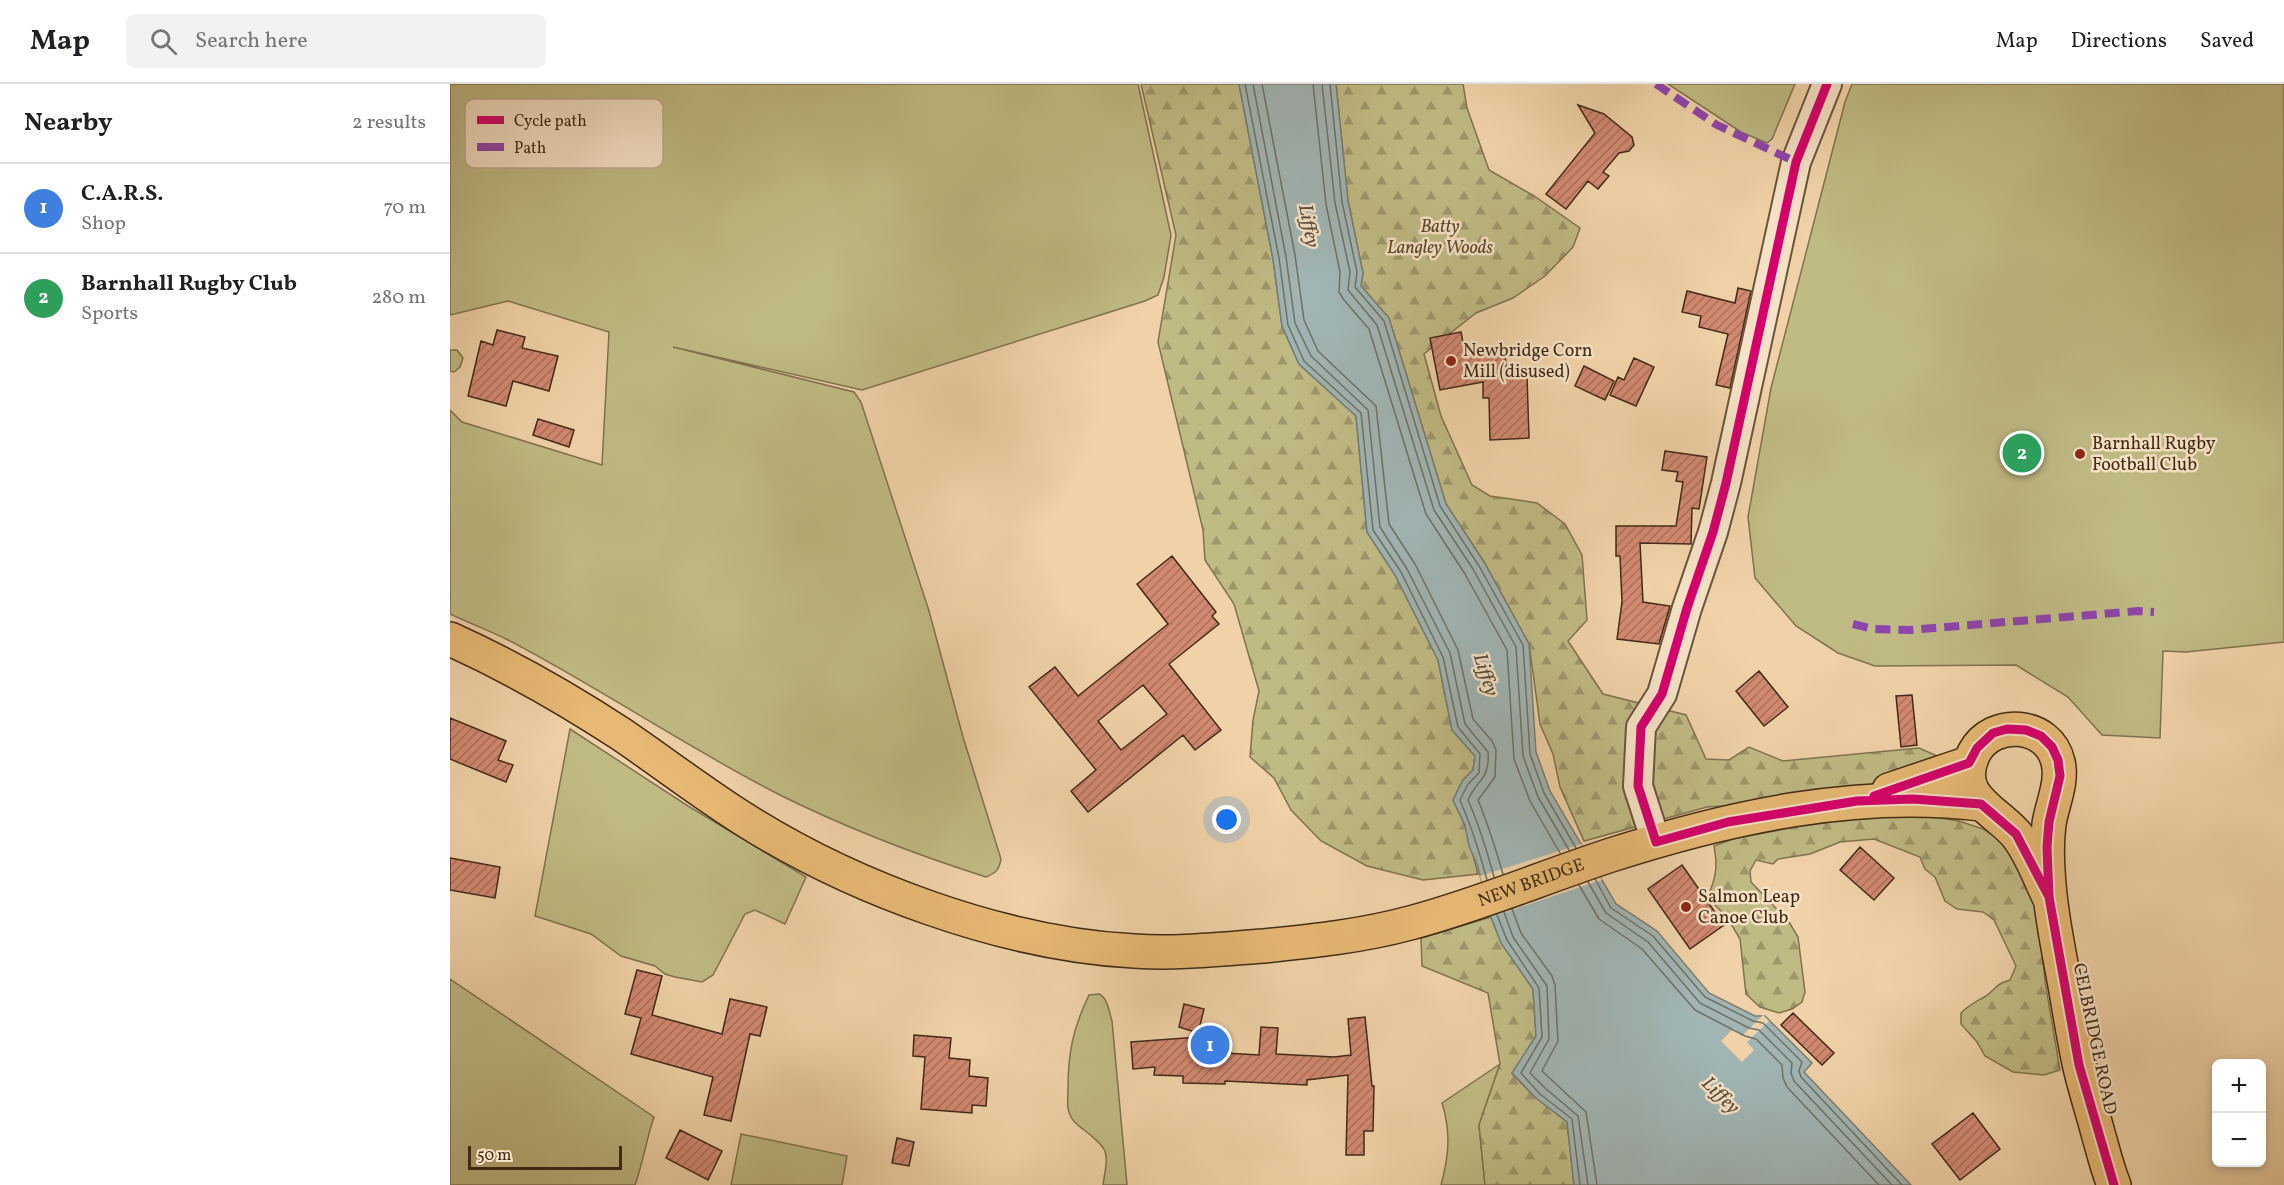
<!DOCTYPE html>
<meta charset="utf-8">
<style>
:root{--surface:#fff;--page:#f2f2f2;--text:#202124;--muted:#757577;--line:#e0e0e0;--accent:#0b8043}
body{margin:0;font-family:Vollkorn,serif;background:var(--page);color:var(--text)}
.controls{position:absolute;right:18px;bottom:18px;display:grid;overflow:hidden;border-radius:9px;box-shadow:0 3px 9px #0003}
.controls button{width:54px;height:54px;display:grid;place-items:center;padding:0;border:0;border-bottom:2px solid var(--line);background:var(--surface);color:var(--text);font:30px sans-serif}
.scale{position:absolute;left:18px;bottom:15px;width:154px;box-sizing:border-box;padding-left:6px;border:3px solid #412a15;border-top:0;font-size:16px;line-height:21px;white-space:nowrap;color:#412a15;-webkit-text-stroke:4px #f6e2c6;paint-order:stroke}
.you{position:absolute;left:777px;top:736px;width:21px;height:21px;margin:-15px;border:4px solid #fff;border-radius:50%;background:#1a73e8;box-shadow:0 0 0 9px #1a73e833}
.badge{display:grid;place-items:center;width:39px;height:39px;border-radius:50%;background:var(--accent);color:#fff;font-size:20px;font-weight:700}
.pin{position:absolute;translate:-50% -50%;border:3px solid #fff;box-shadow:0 2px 6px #0006}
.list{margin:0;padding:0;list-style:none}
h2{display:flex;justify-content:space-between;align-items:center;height:78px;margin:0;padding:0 24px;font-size:26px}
h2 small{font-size:20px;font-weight:400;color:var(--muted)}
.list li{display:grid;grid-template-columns:39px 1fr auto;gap:18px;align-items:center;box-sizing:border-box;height:90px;padding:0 24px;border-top:2px solid var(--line)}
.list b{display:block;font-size:22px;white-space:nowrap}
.list p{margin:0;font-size:20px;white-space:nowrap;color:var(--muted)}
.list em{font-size:20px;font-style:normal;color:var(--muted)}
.icon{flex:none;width:33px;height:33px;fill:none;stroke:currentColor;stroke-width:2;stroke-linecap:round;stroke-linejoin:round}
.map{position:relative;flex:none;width:1834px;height:1101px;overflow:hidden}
header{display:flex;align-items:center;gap:36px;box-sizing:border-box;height:84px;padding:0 30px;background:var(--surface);border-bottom:2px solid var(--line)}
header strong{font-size:28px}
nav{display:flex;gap:33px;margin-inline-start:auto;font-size:21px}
.search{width:420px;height:54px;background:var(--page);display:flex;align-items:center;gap:15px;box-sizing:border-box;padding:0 21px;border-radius:9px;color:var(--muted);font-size:22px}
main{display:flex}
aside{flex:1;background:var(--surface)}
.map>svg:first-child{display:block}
.green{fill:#c0ba84;stroke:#80724c;stroke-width:1.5}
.forest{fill:url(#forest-firs);stroke:#80724c;stroke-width:1.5}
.water{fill:#a0b5b4;stroke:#7a7d74;stroke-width:1.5}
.pier{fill:#f1d2a8}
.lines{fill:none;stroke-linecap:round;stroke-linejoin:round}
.shore{stroke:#707064;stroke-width:1.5}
.building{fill:url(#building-hatch);stroke:#412a15;stroke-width:1.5;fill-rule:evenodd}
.minor-casing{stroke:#6d543a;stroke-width:32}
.major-casing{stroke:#412a15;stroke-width:36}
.minor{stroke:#f6e2c6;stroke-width:28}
.major{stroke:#e8b974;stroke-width:33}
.quiet{stroke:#8e44ad;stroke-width:8;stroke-dasharray:15 8;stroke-linecap:butt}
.cycleway-casing{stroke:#f6e2c6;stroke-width:13}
.cycleway{stroke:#d6006c;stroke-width:9}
.poi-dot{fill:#8f2418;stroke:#f6e2c6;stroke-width:2}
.labels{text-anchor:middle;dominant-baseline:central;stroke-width:5;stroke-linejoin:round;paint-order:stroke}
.park-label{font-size:18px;font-style:italic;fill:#5a472b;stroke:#f6e2c6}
.poi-label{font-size:18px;fill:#412a15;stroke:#f6e2c6;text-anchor:start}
.street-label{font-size:18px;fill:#412a15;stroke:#f6e2c6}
.water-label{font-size:20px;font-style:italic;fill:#594d3d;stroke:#f6e2c6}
.key{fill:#f6e2c6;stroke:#c0ab91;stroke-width:1.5}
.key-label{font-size:16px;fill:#412a15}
</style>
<header>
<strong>Map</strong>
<div class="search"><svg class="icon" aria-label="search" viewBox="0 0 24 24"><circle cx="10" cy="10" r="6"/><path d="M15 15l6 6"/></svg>Search here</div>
<nav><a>Map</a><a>Directions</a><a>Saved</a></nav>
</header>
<main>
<aside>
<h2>Nearby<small>2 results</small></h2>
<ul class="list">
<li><span class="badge" style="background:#3f7fe0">1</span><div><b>C.A.R.S.</b><p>Shop</p></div><em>70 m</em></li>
<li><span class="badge" style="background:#2e9e5b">2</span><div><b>Barnhall Rugby Club</b><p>Sports</p></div><em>280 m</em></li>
</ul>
</aside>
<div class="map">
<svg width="1834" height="1101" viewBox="0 0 1834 1101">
<defs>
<pattern id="forest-firs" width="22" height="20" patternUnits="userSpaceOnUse" patternTransform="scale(1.5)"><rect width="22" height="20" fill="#c0ba84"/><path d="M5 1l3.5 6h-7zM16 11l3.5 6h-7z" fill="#9e976b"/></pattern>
<pattern id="building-hatch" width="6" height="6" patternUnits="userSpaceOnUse" patternTransform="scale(1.5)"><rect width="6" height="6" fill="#d28971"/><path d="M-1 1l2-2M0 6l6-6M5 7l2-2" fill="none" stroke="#ac705c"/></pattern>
</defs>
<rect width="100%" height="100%" fill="#f1d2a8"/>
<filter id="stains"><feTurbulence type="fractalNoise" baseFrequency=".00333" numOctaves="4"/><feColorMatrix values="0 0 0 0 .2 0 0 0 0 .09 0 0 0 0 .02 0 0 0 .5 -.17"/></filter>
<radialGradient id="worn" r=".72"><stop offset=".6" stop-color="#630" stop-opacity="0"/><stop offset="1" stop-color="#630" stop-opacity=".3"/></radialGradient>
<path class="green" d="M 0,0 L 688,0 L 721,151 L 714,193 L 708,211 L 695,217 L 412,306 L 223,263 L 404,308 L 411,318 L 479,527 L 513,653 L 551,775 C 549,786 546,789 536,793 C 464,770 396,744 328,710 C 236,663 150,604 58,556 C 40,547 19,539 0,530 L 0,326 L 12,338 L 152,381 L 159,248 L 58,217 L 0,231 Z
M 1218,0 L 1345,0 L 1322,55 L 1317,59 L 1291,48 Z
M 1402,0 L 1834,0 L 1834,558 L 1736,568 L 1713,567 L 1710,654 L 1652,651 L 1618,613 L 1566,581 L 1425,582 L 1388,569 L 1346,542 L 1305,494 L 1298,433 L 1321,304 L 1395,18 Z
M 0,266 L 7,266 L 13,274 L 10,283 L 4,288 L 0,287 Z
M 120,645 L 238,722 L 356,793 L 335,840 L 305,826 L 295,830 L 263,891 L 252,898 L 225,893 L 215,890 L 205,882 L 171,872 L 141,850 L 85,832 Z
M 0,895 L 204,1033 C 196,1056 193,1079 185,1101 L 0,1101 Z
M 649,910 C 658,914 659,928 662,937 L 677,1101 L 653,1101 C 658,1068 661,1067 634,1046 C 629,1042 624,1039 621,1033 C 616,1024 618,1015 618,1005 C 618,969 623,944 639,911 Z
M 1050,980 L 1029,1041 L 1035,1101 L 991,1101 C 999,1072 1001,1048 992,1019 Z
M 291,1050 L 397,1072 L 392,1101 L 281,1101 Z"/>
<path class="forest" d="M 691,0 L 789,0 L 823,175 L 832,242 L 849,280 L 906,332 L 917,448 L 945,491 L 988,576 L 1002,646 L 1025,672 L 1023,686 L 1013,696 L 1003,716 L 1015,741 L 1028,790 L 973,796 L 917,782 L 871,757 L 841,726 L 824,694 L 800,673 L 803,636 L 809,607 L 784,520 L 755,476 L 753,446 L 708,258 L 726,151 Z
M 886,0 L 1013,0 L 1017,24 L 1039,86 L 1084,112 L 1130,144 L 1123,163 L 1095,192 L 1063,214 L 1026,229 L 974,270 L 991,332 L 1022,401 L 1040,412 L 1087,419 L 1115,440 L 1132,471 L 1137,536 L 1118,557 L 1153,610 L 1236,631 L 1256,675 L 1279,676 L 1299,663 L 1333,677 L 1469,664 L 1501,678 L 1432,699 L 1374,711 L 1307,720 L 1257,723 L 1134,757 L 1110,703 L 1103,670 L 1090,640 L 1079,560 L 1034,478 L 996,420 L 939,234 L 911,202 L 913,189 L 898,117 Z
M 1465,730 L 1509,737 L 1533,745 L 1551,756 L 1579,799 L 1590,846 L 1595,897 L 1610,986 L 1594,991 L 1563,988 L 1535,972 L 1527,958 L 1511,940 L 1511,929 C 1520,920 1526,918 1536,912 C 1547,904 1544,901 1560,896 L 1566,882 L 1544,836 L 1533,828 L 1507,825 L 1495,817 L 1485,793 L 1475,785 L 1470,773 L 1424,755 L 1390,758 L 1360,770 L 1328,775 L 1323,780 L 1306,776 L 1300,787 L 1301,798 L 1339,838 L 1348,853 L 1355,908 L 1352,918 L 1342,925 L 1329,929 L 1310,923 L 1296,910 L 1290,855 L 1277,833 L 1265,821 L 1260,807 C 1267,790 1267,779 1264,762 L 1283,755 L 1386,735 Z
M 1041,833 L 1051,859 L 1083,905 L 1086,952 L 1062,990 L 1086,1014 L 1117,1038 L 1124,1101 L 1035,1101 L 1029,1041 L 1050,980 L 1038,909 L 972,882 L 971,854 Z"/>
<path class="water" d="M 789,0 L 886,0 L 898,117 L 913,189 L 911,202 L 939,234 L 996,420 L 1034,478 L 1079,560 L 1086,668 L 1100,707 L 1166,820 L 1207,847 L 1259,909 L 1305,932 L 1315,932 L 1362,979 L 1354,988 L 1461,1101 L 1124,1101 L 1117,1038 L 1086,1014 L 1062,989 L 1086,952 L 1083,905 L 1051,859 L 1041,833 L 1027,780 L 1019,762 L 1015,741 L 1003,716 L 1013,696 L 1023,686 L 1025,672 L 1002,646 L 988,576 L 945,491 L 917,448 L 906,332 L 849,280 L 832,242 L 823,175 Z"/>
<path class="pier" d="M 1131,760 L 1152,796 L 1041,833 L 1030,792 Z
M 1313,931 L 1319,937 L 1297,958 L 1304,966 L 1292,978 L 1271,957 L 1284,944 L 1292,952 Z"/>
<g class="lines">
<path class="shore" d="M 795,0 L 829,174 L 838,241 L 854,277 L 911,329 L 923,446 L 951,488 L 993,573 L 1008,643 L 1030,670 L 1029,689 L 1018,700 L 1010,716 C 1021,742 1030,769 1037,796
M 803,0 L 836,173 L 845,239 L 861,272 L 918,326 L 930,443 L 957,485 L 1000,569 L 1015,640 L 1038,668 C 1040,696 1027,695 1018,716 C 1029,741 1037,767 1044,793
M 812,0 L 845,171 L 854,236 L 868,267 L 926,322 L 939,440 L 965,480 L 1008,566 L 1023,635 L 1042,657 L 1046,666 L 1045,693 L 1028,716 C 1038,740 1046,766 1053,790
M 863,0 L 876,120 L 890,188 L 889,208 L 894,216 L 919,245 L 976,430 L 1015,490 L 1057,566 L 1064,675 L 1080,717 L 1110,769
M 872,0 L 885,119 L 900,188 L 898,206 L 927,241 L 984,426 L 1023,485 L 1066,563 L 1073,672 L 1088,713 L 1119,766
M 880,0 L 892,118 L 907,188 L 905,203 L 934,237 L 990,422 L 1029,482 L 1073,561 L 1080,670 L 1094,709 L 1126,764
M 1145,795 L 1161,824 L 1203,852 L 1255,913 L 1303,937 L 1313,939 L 1352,978 L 1349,987 L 1351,993 L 1452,1101
M 1138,798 L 1156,829 L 1198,858 L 1250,919 L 1299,944 L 1309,946 L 1342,979 L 1341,989 L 1344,997 L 1442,1101
M 1129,801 L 1149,835 L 1192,865 L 1245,926 L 1295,952 L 1306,955 L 1332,981 L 1333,994 L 1337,1003 L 1429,1101
M 1062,825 L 1071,849 L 1102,892 L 1105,901 L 1108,957 L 1092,987 L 1136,1028 L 1147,1101
M 1054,828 L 1063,853 L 1097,902 L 1099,955 L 1080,989 L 1095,1004 L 1128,1032 L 1138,1101
M 1047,831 L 1057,856 L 1089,904 L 1092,953 L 1071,989 L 1090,1010 L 1122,1035 L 1130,1101"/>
</g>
<path class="building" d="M 1128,21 L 1154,30 L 1182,53 L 1184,61 L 1179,67 L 1169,69 L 1153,88 L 1159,92 L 1148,105 L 1138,97 L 1116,125 L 1096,110 L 1145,49 Z
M 1288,204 L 1301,207 L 1280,304 L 1266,301 L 1278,250 L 1249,243 L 1251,232 L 1232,228 L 1237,207 L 1285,219 Z
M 47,246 L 75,253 L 72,264 L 108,272 L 99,307 L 63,297 L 56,322 L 18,312 L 31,257 L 43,261 Z
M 1011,248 L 1015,269 L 1055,268 L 1056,283 L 1061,283 L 1062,293 L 1077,292 L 1079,354 L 1040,356 L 1039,314 L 1033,314 L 1033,298 L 990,306 L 980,254 Z
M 1184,274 L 1204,283 L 1186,322 L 1160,311 L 1168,293 L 1174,296 Z
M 1134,282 L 1164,297 L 1155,316 L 1125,302 Z
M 88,335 L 124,346 L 119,363 L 83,351 Z
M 1215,367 L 1257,373 L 1249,425 L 1242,424 L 1241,460 L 1190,459 L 1193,518 L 1220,522 L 1209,560 L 1167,555 L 1172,518 L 1170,472 L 1166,472 L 1166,442 L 1226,442 L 1233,398 L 1226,397 L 1228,388 L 1212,386 Z
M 722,472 L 766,528 L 762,532 L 769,540 L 719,580 L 771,646 L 745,666 L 733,651 L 638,728 L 621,707 L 646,686 L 579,603 L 605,583 L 628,612 L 718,540 L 687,500 ZM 693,601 L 717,630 L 671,666 L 648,637 Z
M 1309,587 L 1338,623 L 1314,642 L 1286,607 Z
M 1462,611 L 1467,661 L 1451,663 L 1446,612 Z
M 0,634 L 56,657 L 48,676 L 63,681 L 56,698 L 0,675 Z
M 1410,763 L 1444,794 L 1424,816 L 1390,786 Z
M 0,774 L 50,783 L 45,814 L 0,806 Z
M 1232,781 L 1274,841 L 1240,865 L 1198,805 Z
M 187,886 L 212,892 L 202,931 L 272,950 L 280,915 L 317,923 L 310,952 L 300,950 L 281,1037 L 254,1031 L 263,993 L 181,970 L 191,934 L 175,930 Z
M 734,920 L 754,925 L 748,949 L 729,943 Z
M 1343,929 L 1384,969 L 1372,981 L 1331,941 Z
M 915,933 L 922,1002 L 924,1002 L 923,1047 L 914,1047 L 914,1071 L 896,1071 L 898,991 L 857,996 L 857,1001 L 775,997 L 775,1000 L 733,999 L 733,992 L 704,991 L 705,983 L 683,985 L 681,958 L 776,951 L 775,969 L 809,971 L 811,943 L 828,944 L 826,970 L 884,973 L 901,971 L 898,935 Z
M 464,951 L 501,954 L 499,974 L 520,976 L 519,992 L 538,994 L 536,1022 L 522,1021 L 522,1029 L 471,1025 L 475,973 L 463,972 Z
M 1523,1029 L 1550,1065 L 1510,1096 L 1482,1060 Z
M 230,1046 L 272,1067 L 258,1096 L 216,1074 Z
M 447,1054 L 464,1058 L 459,1082 L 442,1079 Z"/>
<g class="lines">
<g class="minor-casing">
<path id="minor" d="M 1206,758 L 1188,702 L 1191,643 L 1212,610 L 1237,524 L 1263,448 L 1276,399 L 1346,78 L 1377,0"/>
</g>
<g class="major-casing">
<g id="major">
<path id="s1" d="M 0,555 C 60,582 116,614 171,650 C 212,678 251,708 292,734 C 402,804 553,860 684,867 C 727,870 771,865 814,862 C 863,857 912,852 960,839 C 1028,821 1094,793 1161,771 C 1279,733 1407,705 1531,720"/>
<path d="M 1439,706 L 1519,679"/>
<path d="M 1599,813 C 1589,793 1580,766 1565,749 C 1542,724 1504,711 1524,669 C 1542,634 1599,638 1608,678 C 1613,699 1602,720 1599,740 C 1597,755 1597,770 1598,786 C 1600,827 1609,867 1616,907 C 1620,931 1624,955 1629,979 C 1634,1002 1642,1026 1648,1049 C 1653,1066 1657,1084 1664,1101"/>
</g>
</g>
<use href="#minor" class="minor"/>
<use href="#major" class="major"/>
<path class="quiet" d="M 1206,0 L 1267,41 L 1346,78
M 1403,540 L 1423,545 L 1460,546 L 1688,527 L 1704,528"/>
<g class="cycleway-casing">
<path id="cycleway" d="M 1377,0 L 1346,78 L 1276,399 L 1263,448 L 1237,524 L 1212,610 L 1191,643 L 1188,702 L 1206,758 L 1278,738 L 1407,717 L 1463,715 L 1531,720 L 1566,750 L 1599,813
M 1424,712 L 1519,679 L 1527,664 L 1543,649 L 1557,645 L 1576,646 L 1591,652 L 1602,663 L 1608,676 L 1610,692 L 1599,738 L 1597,763 L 1599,813 L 1629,981 L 1664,1101"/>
</g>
<use href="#cycleway" class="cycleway"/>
</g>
<g class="poi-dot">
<circle cx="1001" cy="277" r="6"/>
<circle cx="1630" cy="370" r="6"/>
<circle cx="1236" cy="823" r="6"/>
</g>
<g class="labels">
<g class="park-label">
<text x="990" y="143">Batty<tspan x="990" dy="21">Langley Woods</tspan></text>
</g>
<g class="poi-label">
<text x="1013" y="267">Newbridge Corn<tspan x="1013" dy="21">Mill (disused)</tspan></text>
<text x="1642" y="360">Barnhall Rugby<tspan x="1642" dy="21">Football Club</tspan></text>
<text x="1248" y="813">Salmon Leap<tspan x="1248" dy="21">Canoe Club</tspan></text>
</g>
<g class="street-label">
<text stroke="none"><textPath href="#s1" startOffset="1167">NEW BRIDGE</textPath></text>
<text transform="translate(1644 955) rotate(78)">CELBRIDGE ROAD</text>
</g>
<g class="water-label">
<text transform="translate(858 142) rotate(79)">Liffey</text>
<text transform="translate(1035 591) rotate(72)">Liffey</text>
<text transform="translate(1270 1012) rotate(44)">Liffey</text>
</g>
</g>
<rect x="15" y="15" width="198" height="69" rx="9" class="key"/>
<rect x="27" y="32" width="27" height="8" fill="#d6006c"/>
<rect x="27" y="59" width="27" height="8" fill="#8e44ad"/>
<g class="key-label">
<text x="64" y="42">Cycle path</text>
<text x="64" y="69">Path</text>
</g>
<rect width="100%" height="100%" filter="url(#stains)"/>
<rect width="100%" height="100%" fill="url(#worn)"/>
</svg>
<div class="controls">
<button>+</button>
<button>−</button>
</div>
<div class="scale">50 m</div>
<div class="you"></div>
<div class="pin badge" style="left:760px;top:961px;background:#3f7fe0">1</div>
<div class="pin badge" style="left:1572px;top:369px;background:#2e9e5b">2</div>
</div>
</main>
